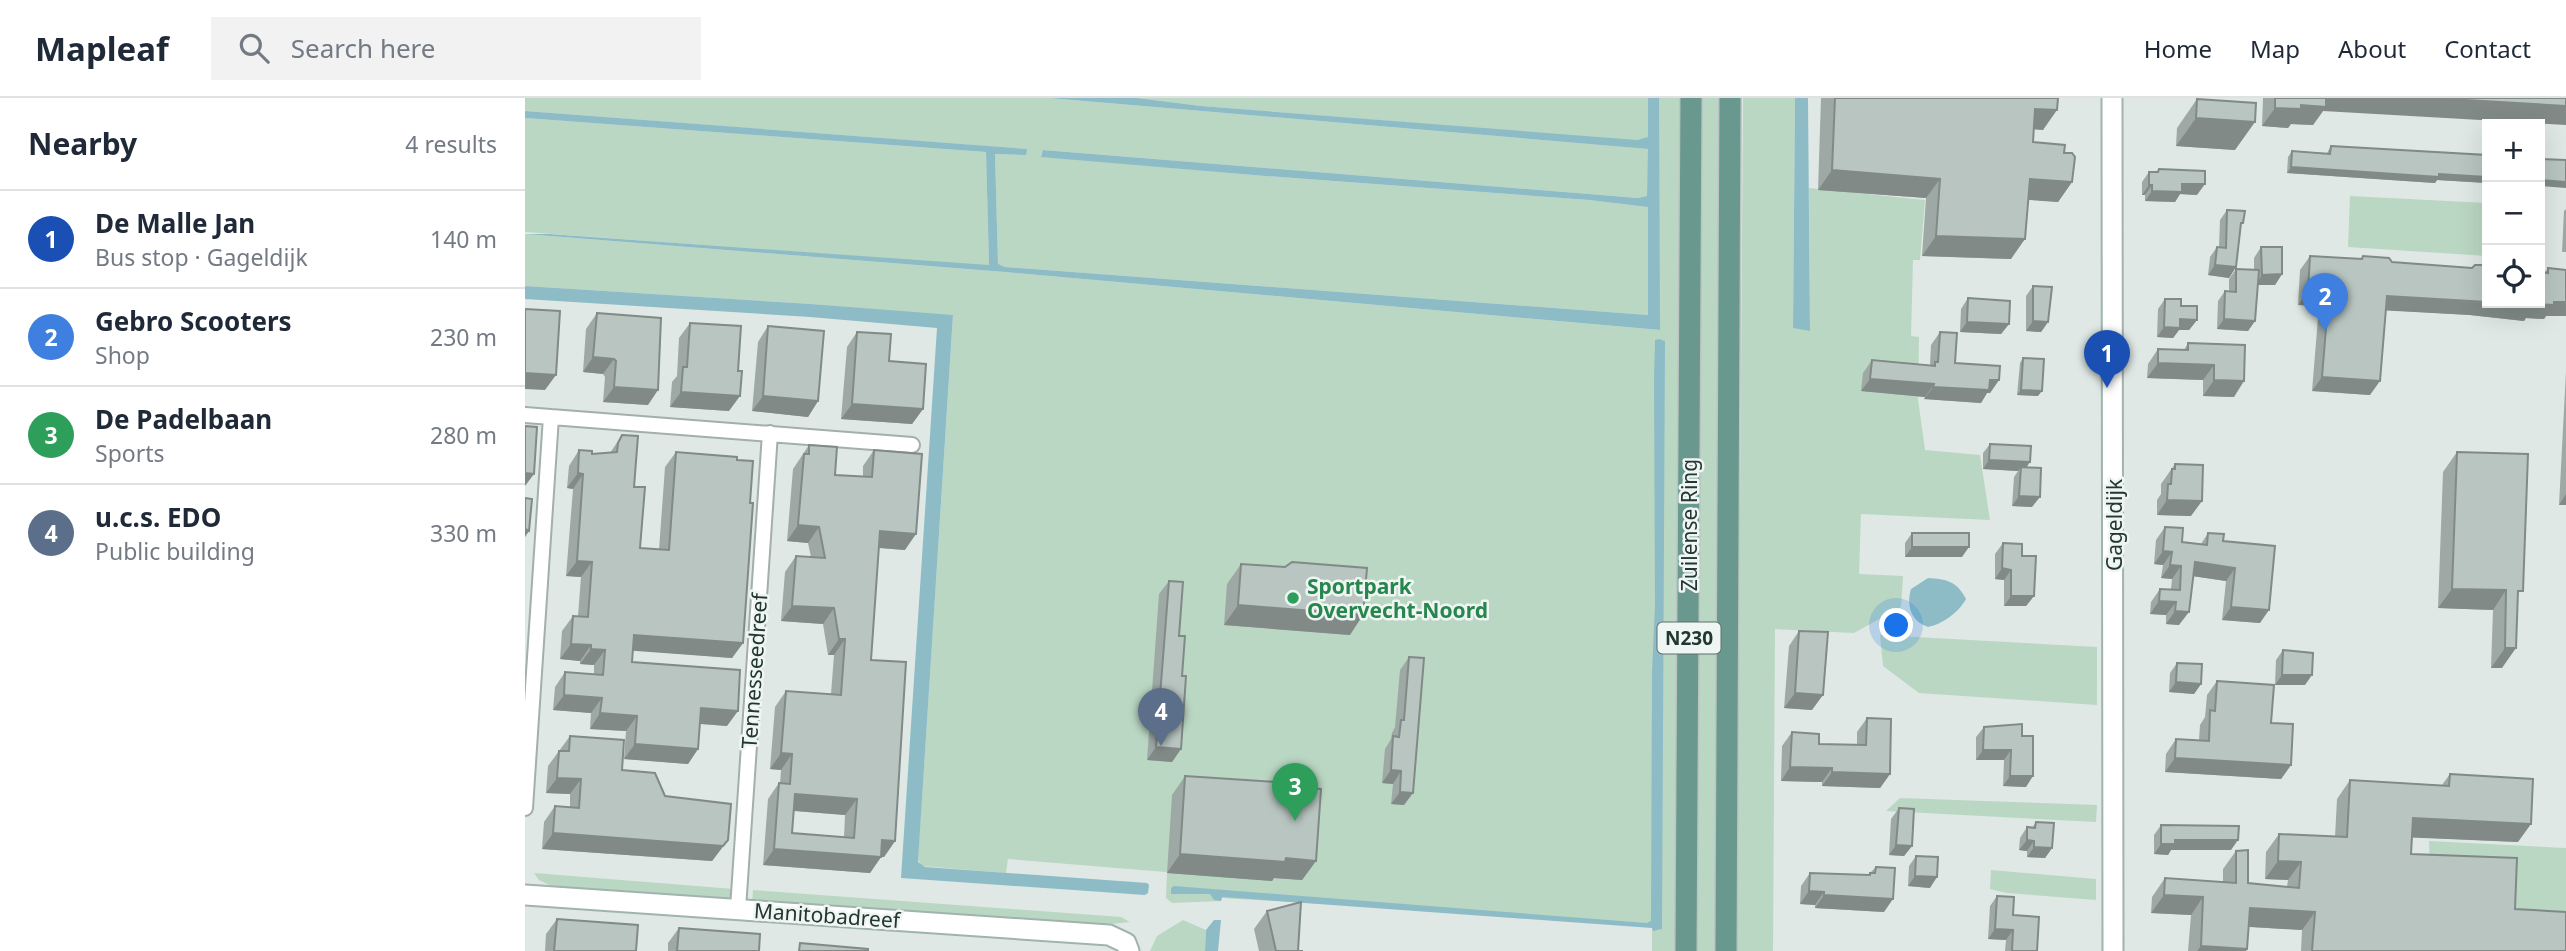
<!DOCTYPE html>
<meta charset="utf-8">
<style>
:root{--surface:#fff;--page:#f2f2f3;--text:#1f2937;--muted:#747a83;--line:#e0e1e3;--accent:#76544c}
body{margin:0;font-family:"Noto Sans",sans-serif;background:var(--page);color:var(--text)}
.controls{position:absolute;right:21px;top:21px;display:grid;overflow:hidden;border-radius:0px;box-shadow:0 7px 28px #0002}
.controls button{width:63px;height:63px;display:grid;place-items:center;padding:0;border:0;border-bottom:2px solid var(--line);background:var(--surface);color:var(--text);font:35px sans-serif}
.you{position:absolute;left:1372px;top:528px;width:24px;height:24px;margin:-18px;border:5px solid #fff;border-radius:50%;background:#1a73e8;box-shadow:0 0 0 10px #1a73e833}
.badge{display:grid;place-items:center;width:46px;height:46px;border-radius:50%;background:var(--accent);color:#fff;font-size:23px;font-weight:700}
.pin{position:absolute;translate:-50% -58px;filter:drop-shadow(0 2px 4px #0008)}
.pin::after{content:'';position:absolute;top:37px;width:24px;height:21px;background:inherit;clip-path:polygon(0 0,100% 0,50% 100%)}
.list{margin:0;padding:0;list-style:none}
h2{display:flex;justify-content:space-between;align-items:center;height:91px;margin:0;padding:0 28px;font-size:30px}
h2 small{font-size:23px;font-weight:400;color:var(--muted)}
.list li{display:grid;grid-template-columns:46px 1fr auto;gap:21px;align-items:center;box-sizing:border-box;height:98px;padding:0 28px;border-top:2px solid var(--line)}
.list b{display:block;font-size:26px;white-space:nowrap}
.list p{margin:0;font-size:23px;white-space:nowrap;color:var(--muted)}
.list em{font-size:23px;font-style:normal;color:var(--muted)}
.icon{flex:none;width:38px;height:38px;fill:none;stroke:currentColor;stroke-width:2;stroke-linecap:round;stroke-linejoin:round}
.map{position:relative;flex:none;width:2041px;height:853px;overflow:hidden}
header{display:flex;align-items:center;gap:42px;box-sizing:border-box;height:98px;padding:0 35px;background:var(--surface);border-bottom:2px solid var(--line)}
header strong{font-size:33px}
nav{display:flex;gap:38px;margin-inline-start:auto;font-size:24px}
.search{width:490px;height:63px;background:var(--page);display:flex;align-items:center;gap:18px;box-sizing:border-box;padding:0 24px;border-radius:0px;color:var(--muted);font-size:26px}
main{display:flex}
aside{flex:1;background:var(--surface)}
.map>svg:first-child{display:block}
.green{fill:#bad7c3}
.water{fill:#8dbcc7}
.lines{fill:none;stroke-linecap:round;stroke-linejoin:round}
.street-casing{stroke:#a3afac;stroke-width:18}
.secondary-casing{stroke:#a0b3ac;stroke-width:23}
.primary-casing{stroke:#bdc3c2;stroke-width:24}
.street{stroke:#fff;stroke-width:14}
.secondary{stroke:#fff;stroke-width:19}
.primary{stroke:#69988e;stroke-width:21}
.wall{fill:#9ea9a6;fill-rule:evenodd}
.shaded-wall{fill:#818a87}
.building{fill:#b8c5c1;stroke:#818a87;stroke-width:2;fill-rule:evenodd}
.leisure-dot{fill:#2e9e5b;stroke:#eff5f2;stroke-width:2.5}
.labels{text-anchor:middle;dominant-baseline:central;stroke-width:5;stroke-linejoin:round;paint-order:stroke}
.shield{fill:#eff5f2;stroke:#606f6c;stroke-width:2}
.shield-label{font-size:19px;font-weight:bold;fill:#223632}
.street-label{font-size:21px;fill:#223632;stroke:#eff5f2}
.leisure-label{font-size:21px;font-weight:bold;fill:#27864d;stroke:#eff5f2;text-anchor:start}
</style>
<header>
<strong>Mapleaf</strong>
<div class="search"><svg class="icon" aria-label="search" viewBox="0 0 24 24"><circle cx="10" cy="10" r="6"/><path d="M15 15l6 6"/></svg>Search here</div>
<nav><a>Home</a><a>Map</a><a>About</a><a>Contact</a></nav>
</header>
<main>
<aside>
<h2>Nearby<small>4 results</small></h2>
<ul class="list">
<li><span class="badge" style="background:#1a4fb4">1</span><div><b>De Malle Jan</b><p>Bus stop · Gageldijk</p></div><em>140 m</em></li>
<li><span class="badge" style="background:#3f7fe0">2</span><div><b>Gebro Scooters</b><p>Shop</p></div><em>230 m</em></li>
<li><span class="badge" style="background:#2e9e5b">3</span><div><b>De Padelbaan</b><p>Sports</p></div><em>280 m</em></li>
<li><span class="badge" style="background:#5c6f8a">4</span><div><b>u.c.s. EDO</b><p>Public building</p></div><em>330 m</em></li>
</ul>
</aside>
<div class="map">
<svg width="2041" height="853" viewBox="0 0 2041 853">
<rect width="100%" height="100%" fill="#dfe8e5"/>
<path class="green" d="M 0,0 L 524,0 L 1124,51 L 1122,98 L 1113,100 L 519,52 L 516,58 L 740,78 L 1064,102 L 1124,109 L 1123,217 L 480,169 L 473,167 L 470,56 L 501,57 L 501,51 L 0,13 Z
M 612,0 L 1123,0 L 1123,40 L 1112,42 L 1099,42 L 676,8 Z
M 1134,0 L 1155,0 L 1152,853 L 1127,853 L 1127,826 L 1122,825 L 697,800 L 696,803 L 647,805 L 641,800 L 642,775 L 653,775 L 483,761 L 481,775 L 397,768 L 393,762 L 428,218 L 286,206 L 0,188 L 0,136 L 480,174 L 1134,232 Z
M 1171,0 L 1195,0 L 1191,853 L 1168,853 Z
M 1218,0 L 1270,0 L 1268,230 L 1285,232 L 1284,90 L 1400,102 L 1395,162 L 1388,162 L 1386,238 L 1394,239 L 1393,301 L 1400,352 L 1455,357 L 1465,422 L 1336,416 L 1334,476 L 1378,478 L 1376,509 L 1329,535 L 1250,531 L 1248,853 L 1212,853 Z
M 0,20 L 461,54 L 464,168 L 0,134 Z
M 1825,98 L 1962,105 L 1962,158 L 1823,149 Z
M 1355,537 L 1572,549 L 1572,607 L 1394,595 L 1358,568 Z
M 1375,700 L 1572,707 L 1571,724 L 1361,713 Z
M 1904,743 L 2041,750 L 2041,826 L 1978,822 L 1905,779 Z
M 1466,772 L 1571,781 L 1571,802 L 1482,795 L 1465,791 Z
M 9,775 L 209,791 L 208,805 L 26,788 L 14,782 Z
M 228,792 L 596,819 L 605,824 L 567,828 L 227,806 Z
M 658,822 L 681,832 L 680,853 L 625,853 L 632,838 Z"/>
<path class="water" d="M 524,0 L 612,0 L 676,8 L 1112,42 L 1123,39 L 1123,0 L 1134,0 L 1135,232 L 480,174 L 0,136 L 24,136 L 464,167 L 461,54 L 0,20 L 0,13 L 502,51 L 501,57 L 470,56 L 473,166 L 480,169 L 1123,217 L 1123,109 L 1064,102 L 740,78 L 516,59 L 518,52 L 1113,100 L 1122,98 L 1123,51 Z
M 1270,0 L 1283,0 L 1285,233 L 1268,230 Z
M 0,188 L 286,206 L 428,217 L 393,764 L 400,769 L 622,785 L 624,787 L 623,795 L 620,797 L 376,780 L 412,230 L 285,219 L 0,201 Z
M 1134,241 L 1140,243 L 1137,831 L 1128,833 L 1127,830 L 697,799 L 696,803 L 689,802 L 685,796 L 646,796 L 646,790 L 649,788 L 1122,825 L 1126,823 L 1127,574 L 1130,507 L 1129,281 L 1130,246 L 1130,242 Z
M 1403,480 C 1421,481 1432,483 1441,501 C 1434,514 1418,526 1403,529 C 1386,523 1381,508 1386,491 Z
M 689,822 L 696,822 L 693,853 L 680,853 L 681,832 Z"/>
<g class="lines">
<g class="street-casing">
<path id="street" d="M 0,317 L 387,347
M 0,710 L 26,319
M 213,811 L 245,335"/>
</g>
<g class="secondary-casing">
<path id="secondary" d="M 1587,0 L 1588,853
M 0,797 L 584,837 L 601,845 L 604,853"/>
</g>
<g class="primary-casing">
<path id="primary" d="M 1161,853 L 1166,0
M 1201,853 L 1205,0"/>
</g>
<use href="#street" class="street"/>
<use href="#secondary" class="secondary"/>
<use href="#primary" class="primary"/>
</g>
<path class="wall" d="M 1296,0 L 1533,0 L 1518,32 L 1508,31 L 1508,44 L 1539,55 L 1547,84 L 1533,104 L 1503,101 L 1486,161 L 1397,158 L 1401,100 L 1293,92 Z
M 1738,0 L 2041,0 L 1798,13 L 1788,27 L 1766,26 L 1763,30 L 1737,28 Z
M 1672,1 L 1710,52 L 1651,48 L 1652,30 Z
M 1806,48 L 1962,57 L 1962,85 L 1912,82 L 1910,85 L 1762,75 L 1763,59 L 1767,53 L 1802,55 Z
M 1634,71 L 1672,97 L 1655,96 L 1650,104 L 1620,103 L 1620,97 L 1617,97 L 1617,84 L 1624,74 L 1631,74 Z
M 2041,111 L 2041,154 L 2037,154 L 2039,113 Z
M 1702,112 L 1716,129 L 1711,169 L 1704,180 L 1683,177 L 1685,159 L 1692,149 L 1694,149 L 1695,122 Z
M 1736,149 L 1757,176 L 1750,187 L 1733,187 L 1730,223 L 1723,233 L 1692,231 L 1693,203 L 1700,193 L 1704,193 L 1704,181 L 1711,171 L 1729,172 L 1729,160 Z
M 1785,158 L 1835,161 L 1838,158 L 1867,164 L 1962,205 L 2020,174 L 2023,170 L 2041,172 L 2041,218 L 2021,218 L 2019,221 L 2001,220 L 1999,223 L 1945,217 L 1861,212 L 1845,297 L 1787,293 L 1794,208 L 1773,207 L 1775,172 Z
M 1508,188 L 1523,224 L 1516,234 L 1501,233 L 1501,198 Z
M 1443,200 L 1484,226 L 1476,236 L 1435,234 L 1436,211 Z
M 1640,201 L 1656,208 L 1672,222 L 1664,232 L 1654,232 L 1648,240 L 1632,239 L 1633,211 Z
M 72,215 L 123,307 L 78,304 L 80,279 L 78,276 L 58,274 L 61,231 Z
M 165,225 L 204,313 L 145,309 L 147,284 L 152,278 L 154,240 Z
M 243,228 L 293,303 L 283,319 L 227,313 L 233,244 Z
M 332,234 L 364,263 L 398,311 L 387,326 L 316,321 L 322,249 Z
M 1415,234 L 1430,265 L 1474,282 L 1465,295 L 1462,295 L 1456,305 L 1399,301 L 1400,299 L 1336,293 L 1338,275 L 1347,262 L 1405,267 L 1406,247 Z
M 1663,245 L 1720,247 L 1709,299 L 1678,298 L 1678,282 L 1622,280 L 1623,266 L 1633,251 L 1659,252 Z
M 1498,260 L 1513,298 L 1492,297 L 1495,265 Z
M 2041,273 L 2041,407 L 2034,407 Z
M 97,337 L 109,389 L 115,450 L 134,452 L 140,369 L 151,354 L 225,405 L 218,545 L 207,560 L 108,552 L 107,564 L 202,628 L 175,626 L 173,651 L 163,666 L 99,661 L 101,633 L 65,631 L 66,615 L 28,612 L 30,589 L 40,574 L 69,576 L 69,567 L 55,566 L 55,563 L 35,561 L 37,533 L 48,518 L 53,518 L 56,479 L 41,478 L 48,391 L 42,390 L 44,368 L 54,352 L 67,356 L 85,355 Z
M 1465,346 L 1502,369 L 1507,409 L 1487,408 L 1489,379 L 1493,373 L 1458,371 L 1458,355 Z
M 284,347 L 310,377 L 338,379 L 338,368 L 349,352 L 380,452 L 354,450 L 346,562 L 370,743 L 359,759 L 356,759 L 345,775 L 238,767 L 243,701 L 254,685 L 255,686 L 256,672 L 245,671 L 250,609 L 261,593 L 306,596 L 309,557 L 303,557 L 298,526 L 256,523 L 260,474 L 271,458 L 286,459 L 283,445 L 262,443 L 268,371 ZM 269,713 L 320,717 L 319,739 L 267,735 Z
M 1932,354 L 1993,501 L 1977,570 L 1966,570 L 1968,512 L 1913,510 L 1918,374 Z
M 1650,366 L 1666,418 L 1632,417 L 1632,402 L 1636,396 L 1636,386 Z
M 1640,429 L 1657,444 L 1676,446 L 1683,435 L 1698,443 L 1735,525 L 1697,522 L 1701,483 L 1668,478 L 1654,527 L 1641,526 L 1641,517 L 1625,516 L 1626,504 L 1635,491 L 1646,491 L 1647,481 L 1636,480 L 1638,467 L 1629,466 L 1631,442 Z
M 1387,435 L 1437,459 L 1380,459 L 1380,445 Z
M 1478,445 L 1509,498 L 1501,508 L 1479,508 L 1479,482 L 1470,481 L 1470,456 Z
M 716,466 L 825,537 L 699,527 L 702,486 Z
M 644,483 L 654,538 L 656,651 L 647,664 L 622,662 L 634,496 Z
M 1274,533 L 1287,612 L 1259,610 L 1264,548 Z
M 1758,552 L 1780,587 L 1750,587 L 1751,562 Z
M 884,559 L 879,707 L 866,706 L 868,686 L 857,685 L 860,651 L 866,641 L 867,635 L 870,629 L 875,572 Z
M 1652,565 L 1676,586 L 1669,596 L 1644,594 L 1645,575 Z
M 1692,583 L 1746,625 L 1766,667 L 1756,681 L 1640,674 L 1641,656 L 1651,641 L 1674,642 L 1675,627 L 1680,619 L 1682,597 Z
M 1342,620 L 1365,676 L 1355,690 L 1297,688 L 1297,684 L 1256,683 L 1257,648 L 1267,634 L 1294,646 L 1332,647 L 1332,634 Z
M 1459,629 L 1497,638 L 1501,689 L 1478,688 L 1479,662 L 1451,662 L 1451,639 Z
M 45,638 L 97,672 L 140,698 L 203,742 L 187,763 L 17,751 L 19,724 L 30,708 L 45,709 L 45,696 L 21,695 L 23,668 Z
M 1925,676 L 1993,744 L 1887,739 L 1886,756 L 1990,811 L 2041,853 L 1776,853 L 1777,832 L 1724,829 L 1722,851 L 1721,853 L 1663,853 L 1666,817 L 1626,815 L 1627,799 L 1640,780 L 1698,784 L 1698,771 L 1711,753 L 1723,785 L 1762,789 L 1763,782 L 1740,781 L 1741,754 L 1754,736 L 1810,739 L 1812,701 L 1825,682 L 1917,687 Z
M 660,678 L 766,689 L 791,763 L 777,782 L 749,780 L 747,783 L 642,775 L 647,697 Z
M 1374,710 L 1387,748 L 1379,758 L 1364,757 L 1366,721 Z
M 1511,724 L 1527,750 L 1520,760 L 1502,759 L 1502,753 L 1494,752 L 1495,740 L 1502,729 L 1507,730 Z
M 1636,727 L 1706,752 L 1646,752 L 1643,757 L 1629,756 L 1629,737 Z
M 1391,758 L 1405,790 L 1383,788 L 1384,768 Z
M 1351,769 L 1359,814 L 1290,810 L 1290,807 L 1275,806 L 1276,788 L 1285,775 L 1343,777 Z
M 1472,798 L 1488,817 L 1512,853 L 1480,853 L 1481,842 L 1463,841 L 1465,808 Z
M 742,813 L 773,853 L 778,853 L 734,853 L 729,831 Z
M 32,821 L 111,853 L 20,853 L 21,836 Z
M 154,830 L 234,853 L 143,853 L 143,845 Z"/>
<path class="shaded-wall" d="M 1797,0 L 1907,0 L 2041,8 L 2041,27 L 1798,13 L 1788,27 L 1766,26 L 1763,30 L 1737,28 L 1750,10 L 1776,7 Z
M 1510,11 L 1532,12 L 1518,32 L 1496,30 Z
M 1671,20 L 1730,24 L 1710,52 L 1651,48 Z
M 1766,69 L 1962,79 L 1962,85 L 1912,82 L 1910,85 L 1762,75 Z
M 1307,72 L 1415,81 L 1401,100 L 1293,92 Z
M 1505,81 L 1547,84 L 1533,104 L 1491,101 Z
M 2015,82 L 2041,84 L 2041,90 L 2015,88 Z
M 1657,86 L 1680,86 L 1672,97 L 1655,96 L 1650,104 L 1620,103 L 1627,93 Z
M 1624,87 L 1627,87 L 1620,97 L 1617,97 Z
M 1411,138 L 1500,141 L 1486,161 L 1397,158 Z
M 1690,167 L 1711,169 L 1704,180 L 1683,177 Z
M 1757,176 L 1750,187 L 1730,187 L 1737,177 Z
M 1783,193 L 1804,194 L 1794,208 L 1773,207 Z
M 1862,198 L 1962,205 L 2009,206 L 2029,204 L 2041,204 L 2041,218 L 2021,218 L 2019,221 L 2001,220 L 1999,223 L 1945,217 L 1852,212 Z
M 1655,221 L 1672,222 L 1664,232 L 1654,232 L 1648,240 L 1632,239 L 1639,229 Z
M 1699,221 L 1730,223 L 1723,233 L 1692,231 Z
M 1508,223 L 1523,224 L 1516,234 L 1501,233 Z
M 1442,224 L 1484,226 L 1476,236 L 1435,234 Z
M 68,259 L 89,261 L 78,276 L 58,274 Z
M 1633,265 L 1689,267 L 1678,282 L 1622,280 Z
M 0,275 L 31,277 L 20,292 L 0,291 Z
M 1797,279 L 1855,283 L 1845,297 L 1787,293 Z
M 1345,281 L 1409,286 L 1400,299 L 1336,293 Z
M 1465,282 L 1474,282 L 1465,295 L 1462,295 L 1456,305 L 1399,301 L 1408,289 Z
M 1689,282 L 1719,283 L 1709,299 L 1678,298 Z
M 89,289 L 133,292 L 123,307 L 78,304 Z
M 1496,292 L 1517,293 L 1513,298 L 1492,297 Z
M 156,294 L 215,298 L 204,313 L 145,309 Z
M 238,298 L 293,303 L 283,319 L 227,313 Z
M 327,306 L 398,311 L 387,326 L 316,321 Z
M 1464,362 L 1505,364 L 1499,373 L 1496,369 L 1493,373 L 1458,371 Z
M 0,375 L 9,376 L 0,388 Z
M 53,375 L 58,376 L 48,391 L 42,390 Z
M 2041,396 L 2041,407 L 2034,407 Z
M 1494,398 L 1515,399 L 1507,409 L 1487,408 Z
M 1642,402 L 1677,403 L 1666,418 L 1632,417 Z
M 273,427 L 294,429 L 283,445 L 262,443 Z
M 0,431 L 4,433 L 0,439 Z
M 355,433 L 391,436 L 380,452 L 344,449 Z
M 1387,449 L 1444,449 L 1437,459 L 1380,459 Z
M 1638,453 L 1647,454 L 1638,467 L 1629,466 Z
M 52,463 L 67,464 L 56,479 L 41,478 Z
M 1670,464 L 1710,470 L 1701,483 L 1660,477 Z
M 1645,467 L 1656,468 L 1647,481 L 1636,480 Z
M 1477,470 L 1486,472 L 1479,482 L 1470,481 Z
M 1927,491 L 1981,492 L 1968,512 L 1913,510 Z
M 1486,498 L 1509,498 L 1501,508 L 1479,508 Z
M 1634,503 L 1651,504 L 1641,517 L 1625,516 Z
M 713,507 L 838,517 L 825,537 L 699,527 Z
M 267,508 L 309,510 L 298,526 L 256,523 Z
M 1706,509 L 1744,512 L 1735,525 L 1697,522 Z
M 1650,513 L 1664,514 L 1654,527 L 1641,526 Z
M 109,537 L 218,545 L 207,560 L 98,552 Z
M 314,541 L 320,541 L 309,557 L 303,557 Z
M 46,546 L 66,547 L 55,563 L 35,561 Z
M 1980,550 L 1991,550 L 1977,570 L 1966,570 Z
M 66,551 L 80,552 L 69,567 L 55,566 Z
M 1757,577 L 1787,577 L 1780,587 L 1750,587 Z
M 1651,584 L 1676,586 L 1669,596 L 1644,594 Z
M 1270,595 L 1298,597 L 1287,612 L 1259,610 Z
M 39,597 L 77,600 L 66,615 L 28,612 Z
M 176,610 L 213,613 L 202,628 L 166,625 Z
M 75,615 L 112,618 L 101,633 L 65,631 Z
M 110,646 L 173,651 L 163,666 L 99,661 Z
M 631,649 L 656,651 L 647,664 L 622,662 Z
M 1458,652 L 1486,652 L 1479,662 L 1451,662 Z
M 256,655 L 267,656 L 256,672 L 245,671 Z
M 1650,660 L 1766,667 L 1756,681 L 1640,674 Z
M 1265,669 L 1307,670 L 1297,684 L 1256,683 Z
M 866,672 L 876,673 L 868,686 L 857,685 Z
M 1307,674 L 1365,676 L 1355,690 L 1297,688 Z
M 1485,678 L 1508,678 L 1501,689 L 1478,688 Z
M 32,680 L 56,681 L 45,696 L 21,695 Z
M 875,694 L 888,695 L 879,707 L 866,706 Z
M 270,696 L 332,701 L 320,717 L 259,712 Z
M 1888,720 L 2006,726 L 1993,744 L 1875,739 Z
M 28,735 L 203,742 L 187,763 L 17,751 Z
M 357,742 L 370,743 L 359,759 L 356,759 L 345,775 L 238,767 L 249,751 Z
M 1502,742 L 1509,743 L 1502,753 L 1494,752 Z
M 1650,742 L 1713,742 L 1706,752 L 1646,752 L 1643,757 L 1629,756 L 1636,746 Z
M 1371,747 L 1387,748 L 1379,758 L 1364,757 Z
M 1509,749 L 1527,750 L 1520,760 L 1502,759 Z
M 655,756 L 761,760 L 791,763 L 777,782 L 749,780 L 747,783 L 642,775 Z
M 1753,763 L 1776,764 L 1763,782 L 1740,781 Z
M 1390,778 L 1412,779 L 1405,790 L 1383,788 Z
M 1284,793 L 1299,794 L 1290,807 L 1275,806 Z
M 1299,797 L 1368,801 L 1359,814 L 1290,810 Z
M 1639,797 L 1678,799 L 1666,817 L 1626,815 Z
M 1725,810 L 1790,814 L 1777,832 L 1712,828 Z
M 1470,831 L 1488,832 L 1481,842 L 1463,841 Z
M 1676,848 L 1722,851 L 1721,853 L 1672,853 Z"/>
<path class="building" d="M 1310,0 L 1533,0 L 1532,12 L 1510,11 L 1508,44 L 1540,47 L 1539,55 L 1547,55 L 1550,59 L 1547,84 L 1505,81 L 1500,141 L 1411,138 L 1415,81 L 1307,72 Z
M 1750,0 L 1801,0 L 1801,9 L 1776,7 L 1776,11 L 1750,10 Z
M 1907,0 L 2041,0 L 2041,8 Z
M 1672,1 L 1731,5 L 1730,24 L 1671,20 Z
M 1806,48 L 1962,57 L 1962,79 L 1914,76 L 1914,79 L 1766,69 L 1767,53 L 1805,56 Z
M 2015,61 L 2041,62 L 2041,84 L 2015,82 Z
M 1634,71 L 1680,73 L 1680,86 L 1657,86 L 1657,94 L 1627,93 L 1627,87 L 1624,87 L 1624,74 L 1633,74 Z
M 1702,112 L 1720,113 L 1718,125 L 1716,125 L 1711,169 L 1690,167 L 1692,149 L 1701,150 Z
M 1736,149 L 1757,149 L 1757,176 L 1737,177 Z
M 1785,158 L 1837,161 L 1838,158 L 1864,160 L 1867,164 L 1947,170 L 1950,167 L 1962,167 L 1962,204 L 1862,198 L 1855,283 L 1797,279 L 1804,194 L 1783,193 Z
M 2023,170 L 2041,172 L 2041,204 L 2029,204 L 2029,207 L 2009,206 L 2009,209 L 1968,205 L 2015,205 L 2015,174 L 2023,175 Z
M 1711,171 L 1734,172 L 1730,223 L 1699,221 L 1700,193 L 1711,194 Z
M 1508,188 L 1527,189 L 1523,224 L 1508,223 Z
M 1443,200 L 1485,203 L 1484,226 L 1442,224 Z
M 1640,201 L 1656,201 L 1656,208 L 1672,208 L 1672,222 L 1655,221 L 1655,230 L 1639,229 Z
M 0,211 L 35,213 L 31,277 L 0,275 Z
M 72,215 L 136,220 L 133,292 L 89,289 L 91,263 L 89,261 L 68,259 Z
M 165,225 L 216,228 L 213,273 L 217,273 L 215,298 L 156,294 L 158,269 L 162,269 Z
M 243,228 L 299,233 L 293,303 L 238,298 Z
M 332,234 L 366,236 L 364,263 L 401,266 L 398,311 L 327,306 Z
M 1415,234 L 1432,235 L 1430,265 L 1475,268 L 1474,282 L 1465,282 L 1464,292 L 1408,289 L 1409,286 L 1345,281 L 1347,262 L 1410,268 L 1410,264 L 1413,264 Z
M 1663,245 L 1720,247 L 1719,283 L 1689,282 L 1689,267 L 1633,265 L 1633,251 L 1663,252 Z
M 1498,260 L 1519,261 L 1517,293 L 1496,292 Z
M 0,328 L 12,329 L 9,376 L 0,375 Z
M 97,337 L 113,338 L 109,389 L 120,389 L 115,450 L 144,452 L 151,354 L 212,359 L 212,362 L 228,363 L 225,405 L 228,405 L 218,545 L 109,537 L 107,564 L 215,572 L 213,613 L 176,610 L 173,651 L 110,646 L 112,618 L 75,615 L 77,600 L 39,597 L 40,574 L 78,577 L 80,552 L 66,551 L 66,547 L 46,546 L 48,518 L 63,519 L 67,464 L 52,463 L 58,376 L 53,375 L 54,352 L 67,353 L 67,356 L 92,354 L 93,345 Z
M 1465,346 L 1506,348 L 1505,364 L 1464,362 Z
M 284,347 L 312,349 L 310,377 L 347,379 L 349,352 L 397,356 L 391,436 L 355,433 L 346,562 L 381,564 L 370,743 L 357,742 L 356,759 L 249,751 L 254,685 L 265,686 L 267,656 L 256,655 L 261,593 L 316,597 L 320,541 L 314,541 L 309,510 L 267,508 L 271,458 L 300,460 L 294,429 L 273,427 L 279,356 L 284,356 ZM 270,696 L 332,701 L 329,740 L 267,735 Z
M 1932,354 L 2003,356 L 1998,493 L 1993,493 L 1991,550 L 1980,550 L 1981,492 L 1927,491 Z
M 1650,366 L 1678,367 L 1677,403 L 1642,402 L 1643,386 L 1646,386 L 1647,371 L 1650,371 Z
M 1496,369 L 1516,370 L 1515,399 L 1494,398 Z
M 0,400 L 7,401 L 4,433 L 0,431 Z
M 1640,429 L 1658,430 L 1657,444 L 1682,447 L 1683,435 L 1699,436 L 1698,443 L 1750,448 L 1744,512 L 1706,509 L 1710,470 L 1670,464 L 1664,514 L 1650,513 L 1651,504 L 1634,503 L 1635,491 L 1655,492 L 1656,468 L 1645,467 L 1647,454 L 1638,453 Z
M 1387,435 L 1444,435 L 1444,449 L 1387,449 Z
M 1478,445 L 1497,446 L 1497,458 L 1511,458 L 1509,498 L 1486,498 L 1486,472 L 1477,470 Z
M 767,464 L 842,470 L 838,517 L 713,507 L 716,466 L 760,469 Z
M 644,483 L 658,484 L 654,538 L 660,538 L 657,578 L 661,578 L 656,651 L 631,649 Z
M 1274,533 L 1303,534 L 1298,597 L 1270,595 Z
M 1758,552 L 1788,555 L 1787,577 L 1757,577 Z
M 884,559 L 899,560 L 888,695 L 875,694 L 876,673 L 866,672 L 868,638 L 874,639 L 876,622 L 879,622 Z
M 1652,565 L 1677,566 L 1676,586 L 1651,584 Z
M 1692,583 L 1749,587 L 1746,625 L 1768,626 L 1766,667 L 1650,660 L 1651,641 L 1684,643 L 1685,612 L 1690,613 Z
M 1342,620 L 1366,621 L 1365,676 L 1307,674 L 1307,670 L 1265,669 L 1267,634 L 1294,636 L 1294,646 L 1341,647 Z
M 1497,626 L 1497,638 L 1508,638 L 1508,678 L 1485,678 L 1486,652 L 1458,652 L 1459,629 Z
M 45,638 L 99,642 L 97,672 L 130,675 L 140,698 L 206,706 L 203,742 L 198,748 L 28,735 L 30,708 L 54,710 L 56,681 L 32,680 L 34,653 L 44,653 Z
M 1925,676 L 2008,681 L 2006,726 L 1888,720 L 1886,756 L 1992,760 L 1990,811 L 2041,814 L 2041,853 L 1787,853 L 1790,814 L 1725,810 L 1722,851 L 1676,848 L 1678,799 L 1639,797 L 1640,780 L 1711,785 L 1711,753 L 1723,752 L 1723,785 L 1774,790 L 1776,764 L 1753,763 L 1754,736 L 1822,739 L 1825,682 L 1924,688 Z
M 660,678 L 766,685 L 766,689 L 796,691 L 791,763 L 761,760 L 760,764 L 655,756 Z
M 1374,710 L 1389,711 L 1387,748 L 1371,747 Z
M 1511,724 L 1529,725 L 1527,750 L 1509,749 L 1509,743 L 1502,742 L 1502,729 L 1510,730 Z
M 1636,727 L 1714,728 L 1713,742 L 1650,742 L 1650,746 L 1636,746 Z
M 1391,758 L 1413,759 L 1412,779 L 1390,778 Z
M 1351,769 L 1370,770 L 1368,801 L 1299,797 L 1299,794 L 1284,793 L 1285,775 L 1345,777 L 1345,775 L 1350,775 Z
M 1472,798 L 1489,799 L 1488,817 L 1514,819 L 1512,853 L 1487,853 L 1488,832 L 1470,831 Z
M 776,804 L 773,853 L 778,853 L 751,853 L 742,813 Z
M 32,821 L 113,827 L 111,853 L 29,853 Z
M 154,830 L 235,836 L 234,853 L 152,853 Z
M 275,845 L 343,851 L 343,853 L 274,853 Z"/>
<circle class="leisure-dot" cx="768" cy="500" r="7"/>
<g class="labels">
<rect class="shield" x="1132.5" y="524.5" width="63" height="31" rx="5"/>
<g class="shield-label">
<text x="1164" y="540">N230</text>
</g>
<g class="street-label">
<text transform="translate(1164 427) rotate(-90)">Zuilense Ring</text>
<text transform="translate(1589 427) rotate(-90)">Gageldijk</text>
<text transform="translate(229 573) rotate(-86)">Tennesseedreef</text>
<text transform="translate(302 817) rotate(4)">Manitobadreef</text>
</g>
<g class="leisure-label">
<text x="782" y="488">Sportpark<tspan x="782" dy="24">Overvecht-Noord</tspan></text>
</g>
</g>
</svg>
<div class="controls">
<button>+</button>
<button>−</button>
<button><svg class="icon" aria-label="locate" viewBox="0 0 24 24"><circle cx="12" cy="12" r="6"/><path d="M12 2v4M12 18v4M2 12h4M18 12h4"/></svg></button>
</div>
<div class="you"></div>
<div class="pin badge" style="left:1582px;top:290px;background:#1a4fb4">1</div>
<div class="pin badge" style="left:1800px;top:233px;background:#3f7fe0">2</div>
<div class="pin badge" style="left:770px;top:723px;background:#2e9e5b">3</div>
<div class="pin badge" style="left:636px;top:648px;background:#5c6f8a">4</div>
</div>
</main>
